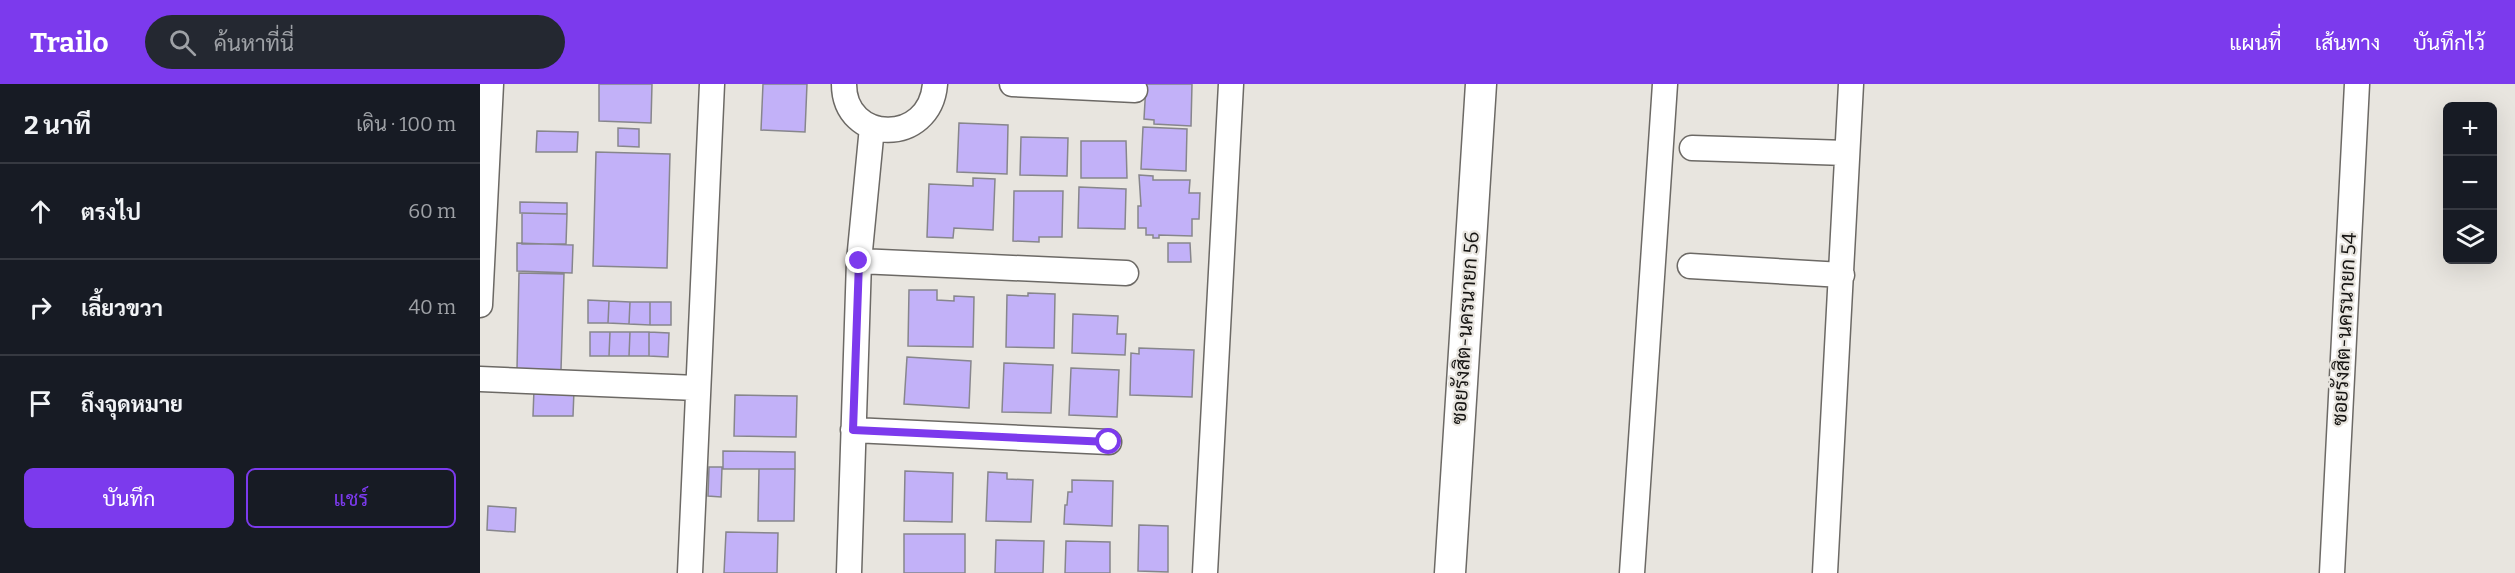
<!DOCTYPE html>
<html lang="th">
<meta charset="utf-8">
<style>
:root{--surface:#171b24;--page:#242831;--text:#f1f3f6;--muted:#9ea1a6;--line:#363941;--accent:#7c3aed}
body{margin:0;font-family:Bitter,Sarabun,serif;background:var(--page);color:var(--text)}
.controls{position:absolute;right:18px;top:18px;display:grid;overflow:hidden;border-radius:9px;box-shadow:0 6px 24px #0002}
.controls button{width:54px;height:54px;display:grid;place-items:center;padding:0;border:0;border-bottom:2px solid var(--line);background:var(--surface);color:var(--text);font:30px sans-serif}
.stop{position:absolute;width:18px;height:18px;margin:-14px;border:4px solid #7c3aed;border-radius:50%;background:#fff}
.stop.end{background:#7c3aed;border-color:#fff;box-shadow:0 2px 6px #0008}
.list{margin:0;padding:0;list-style:none}
h2{display:flex;justify-content:space-between;align-items:center;height:78px;margin:0;padding:0 24px;font-size:26px}
h2 small{font-size:20px;font-weight:400;color:var(--muted)}
.list li{display:grid;grid-template-columns:39px 1fr auto;gap:18px;align-items:center;box-sizing:border-box;height:96px;padding:0 24px;border-top:2px solid var(--line)}
.list b{display:block;font-size:22px;white-space:nowrap}
.list em{font-size:20px;font-style:normal;color:var(--muted)}
.actions{display:flex;gap:12px;padding:18px 24px}
.actions a{flex:1;padding:14px 0;border:2px solid var(--accent);border-radius:9px;text-align:center;font-size:21px;color:var(--accent)}
.actions .main{background:var(--accent);color:#fff}
.icon{flex:none;width:33px;height:33px;fill:none;stroke:currentColor;stroke-width:2;stroke-linecap:round;stroke-linejoin:round}
.map{position:relative;flex:none;width:2035px;height:489px;overflow:hidden}
header{display:flex;align-items:center;gap:36px;box-sizing:border-box;height:84px;padding:0 30px;background:var(--accent);color:#fff}
header strong{font-size:28px}
nav{display:flex;gap:33px;margin-inline-start:auto;font-size:21px}
.search{width:420px;height:54px;background:var(--page);display:flex;align-items:center;gap:15px;box-sizing:border-box;padding:0 21px;border-radius:33px;color:var(--muted);font-size:22px}
main{display:flex}
aside{flex:1;background:var(--surface)}
.map>svg:first-child{display:block}
.building{fill:#c2b1f8;stroke:#87868c;stroke-width:1.5}
.lines{fill:none;stroke-linecap:round;stroke-linejoin:round}
.minor-casing{stroke:#6c6965;stroke-width:27}
.tertiary-casing{stroke:#6c6965;stroke-width:33}
.minor{stroke:#fff;stroke-width:24}
.tertiary{stroke:#fff;stroke-width:30}
.route{stroke:#7c3aed;stroke-width:8}
.labels{text-anchor:middle;dominant-baseline:central;stroke-width:4.5;stroke-linejoin:round;paint-order:stroke}
.street-label{font-size:20px;fill:#161513;stroke:#e8e5df}
</style>
<header>
<strong>Trailo</strong>
<div class="search"><svg class="icon" aria-label="search" viewBox="0 0 24 24"><circle cx="10" cy="10" r="6"/><path d="M15 15l6 6"/></svg>ค้นหาที่นี่</div>
<nav><a>แผนที่</a><a>เส้นทาง</a><a>บันทึกไว้</a></nav>
</header>
<main>
<aside>
<h2>2 นาที<small>เดิน · 100 m</small></h2>
<ul class="list">
<li><svg class="icon" aria-label="ahead" viewBox="0 0 24 24"><path d="M12 20V5M6 11l6-6 6 6"/></svg><div><b>ตรงไป</b></div><em>60 m</em></li>
<li><svg class="icon" aria-label="right" viewBox="0 0 24 24"><path d="M7 20v-9h11M14 6l5 5-5 5"/></svg><div><b>เลี้ยวขวา</b></div><em>40 m</em></li>
<li><svg class="icon" aria-label="arrive" viewBox="0 0 24 24"><path d="M6 21V4h12l-3 4 3 4H6"/></svg><div><b>ถึงจุดหมาย</b></div></li>
</ul>
<div class="actions"><a class="main">บันทึก</a><a>แชร์</a></div>
</aside>
<div class="map">
<svg width="2035" height="489" viewBox="0 0 2035 489">
<rect width="100%" height="100%" fill="#e8e5df"/>
<path class="building" d="M 119,0 L 172,0 L 171,39 L 119,37 Z
M 283,0 L 327,0 L 325,48 L 281,46 Z
M 666,0 L 712,0 L 711,42 L 674,40 L 674,36 L 664,35 Z
M 479,39 L 528,41 L 527,90 L 477,88 Z
M 663,43 L 707,45 L 706,87 L 661,85 Z
M 138,44 L 159,45 L 159,63 L 138,62 Z
M 57,47 L 98,48 L 97,68 L 56,68 Z
M 541,53 L 588,54 L 587,92 L 540,91 Z
M 601,57 L 646,57 L 647,94 L 601,94 Z
M 116,68 L 190,70 L 187,184 L 113,182 Z
M 659,91 L 673,92 L 673,96 L 710,96 L 709,109 L 720,109 L 719,135 L 712,135 L 712,152 L 679,151 L 679,154 L 673,154 L 673,151 L 666,151 L 666,144 L 658,144 L 658,122 L 661,122 Z
M 493,94 L 515,95 L 513,146 L 474,144 L 473,154 L 447,153 L 449,100 L 493,102 Z
M 599,103 L 646,105 L 645,145 L 598,144 Z
M 534,107 L 583,107 L 582,153 L 559,153 L 559,158 L 533,157 Z
M 40,118 L 87,119 L 87,130 L 40,129 Z
M 42,129 L 87,130 L 86,160 L 42,160 Z
M 37,159 L 93,161 L 92,189 L 37,187 Z
M 688,159 L 710,159 L 711,178 L 688,178 Z
M 39,189 L 84,190 L 81,286 L 37,285 Z
M 429,206 L 457,206 L 457,216 L 474,217 L 474,212 L 494,213 L 493,263 L 428,262 Z
M 548,209 L 575,210 L 574,264 L 526,263 L 527,211 L 548,212 Z
M 108,216 L 129,217 L 128,239 L 108,239 Z
M 129,217 L 150,218 L 149,240 L 128,239 Z
M 150,218 L 170,218 L 170,241 L 149,240 Z
M 170,218 L 191,218 L 191,241 L 170,241 Z
M 593,230 L 638,232 L 637,250 L 646,250 L 645,271 L 592,269 Z
M 110,248 L 130,248 L 129,272 L 110,272 Z
M 130,248 L 150,248 L 149,272 L 129,272 Z
M 150,248 L 169,248 L 169,272 L 149,272 Z
M 169,248 L 189,249 L 188,273 L 169,272 Z
M 659,264 L 714,266 L 712,313 L 650,311 L 651,269 L 659,270 Z
M 427,273 L 491,277 L 489,324 L 424,320 Z
M 524,279 L 573,281 L 571,329 L 522,328 Z
M 591,284 L 639,286 L 637,333 L 589,331 Z
M 54,305 L 94,306 L 93,332 L 53,332 Z
M 255,311 L 317,312 L 316,353 L 254,352 Z
M 243,367 L 315,368 L 315,385 L 243,385 Z
M 229,383 L 242,383 L 241,413 L 228,412 Z
M 279,385 L 315,385 L 314,437 L 278,437 Z
M 425,387 L 473,389 L 472,438 L 424,437 Z
M 508,388 L 527,389 L 527,395 L 553,396 L 551,438 L 506,437 Z
M 592,396 L 633,397 L 632,442 L 584,440 L 585,421 L 587,421 L 588,408 L 592,408 Z
M 8,422 L 36,424 L 35,448 L 7,446 Z
M 659,441 L 688,442 L 688,488 L 658,487 Z
M 246,448 L 298,449 L 297,489 L 244,489 Z
M 424,450 L 485,450 L 485,489 L 424,489 Z
M 516,456 L 564,457 L 563,489 L 515,489 Z
M 586,457 L 630,458 L 630,489 L 585,489 Z"/>
<g class="lines">
<g class="minor-casing">
<path id="minor" d="M 364,0 C 364,60 450,62 455,0
M 532,0 L 655,6
M 1212,64 L 1366,69
M 379,177 L 646,189
M 1210,182 L 1362,191
M 0,221 L 11,0
M 0,295 L 217,304
M 373,346 L 629,358
M 210,489 L 232,0
M 369,489 L 379,177 L 392,43
M 725,489 L 751,0
M 1152,489 L 1185,0
M 1345,489 L 1371,0
M 1852,489 L 1877,0"/>
</g>
<g class="tertiary-casing">
<path id="tertiary" d="M 970,489 L 1001,0"/>
</g>
<use href="#minor" class="minor"/>
<use href="#tertiary" class="tertiary"/>
</g>
<g class="lines">
<path class="route" d="M 379,177 L 373,346 L 629,358"/>
</g>
<g class="labels">
<g class="street-label">
<text transform="translate(985 244) rotate(-86)">ซอยรังสิต-นครนายก 56</text>
<text transform="translate(1864 245) rotate(-87)">ซอยรังสิต-นครนายก 54</text>
</g>
</g>
</svg>
<div class="controls">
<button>+</button>
<button>−</button>
<button><svg class="icon" aria-label="layers" viewBox="0 0 24 24"><path d="M12 4l9 5-9 5-9-5zM3 14l9 5 9-5"/></svg></button>
</div>
<div class="stop" style="left:629px;top:358px"></div>
<div class="stop end" style="left:379px;top:177px"></div>
</div>
</main>
